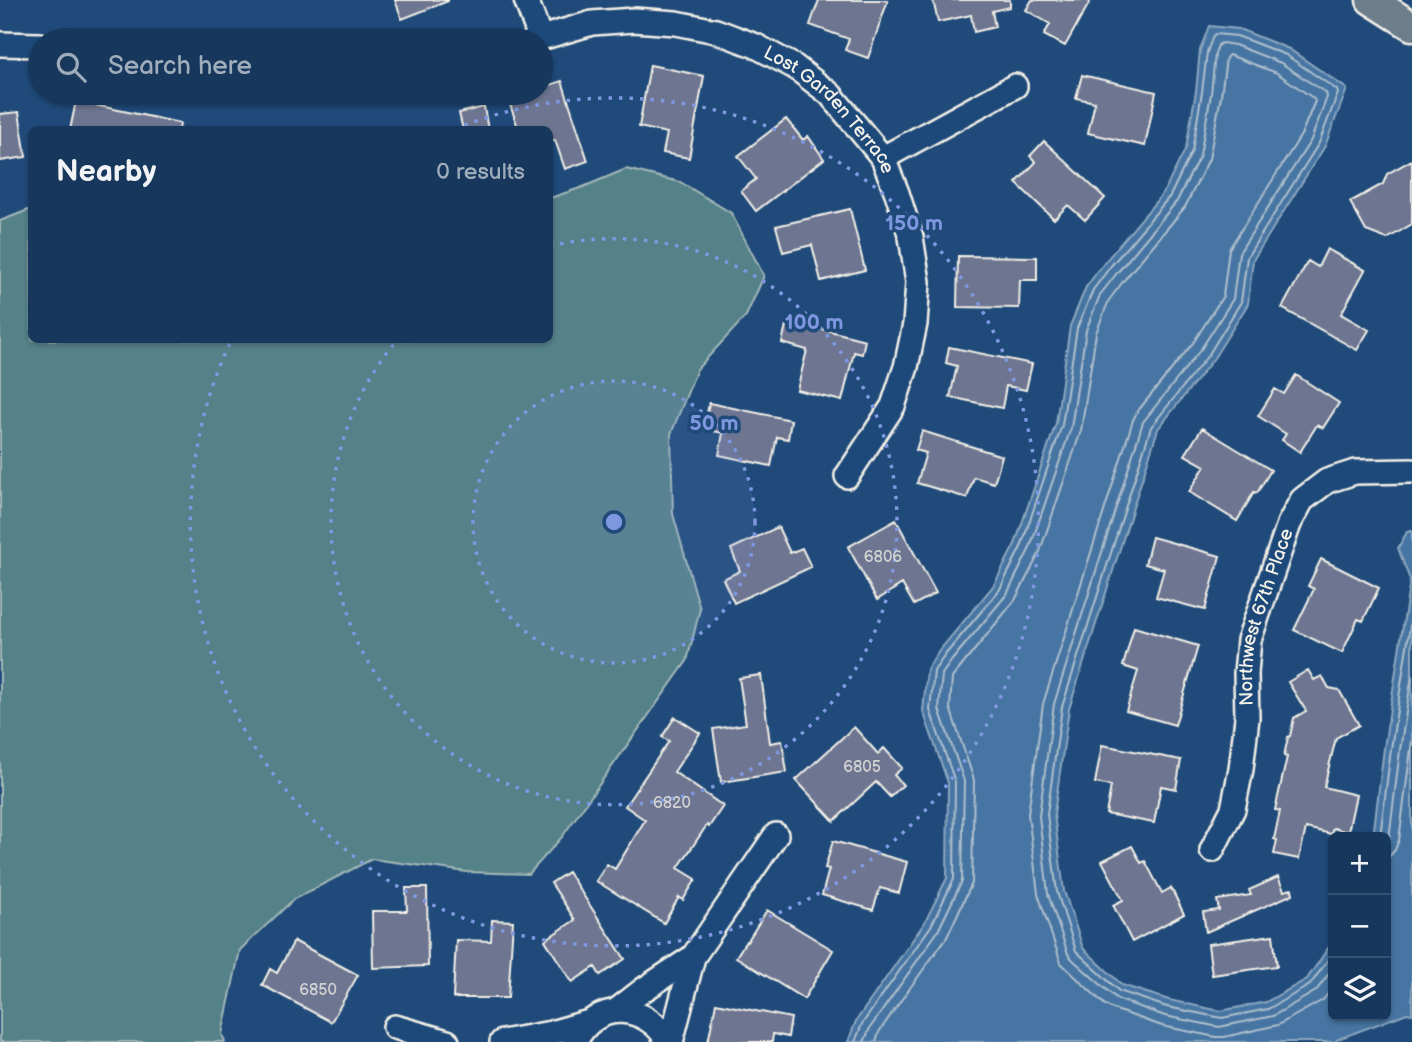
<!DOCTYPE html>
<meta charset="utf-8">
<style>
:root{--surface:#17385c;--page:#244365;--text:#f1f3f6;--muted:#9eacbb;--line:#365272}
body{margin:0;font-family:"Balsamiq Sans",sans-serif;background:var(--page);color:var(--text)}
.controls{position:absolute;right:21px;bottom:21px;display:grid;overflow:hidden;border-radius:10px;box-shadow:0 2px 5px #0004}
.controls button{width:63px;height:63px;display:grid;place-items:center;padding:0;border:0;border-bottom:2px solid var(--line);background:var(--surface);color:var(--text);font:35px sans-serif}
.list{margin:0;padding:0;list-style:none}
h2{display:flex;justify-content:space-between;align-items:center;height:91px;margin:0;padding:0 28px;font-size:30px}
h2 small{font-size:23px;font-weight:400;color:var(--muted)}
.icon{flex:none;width:38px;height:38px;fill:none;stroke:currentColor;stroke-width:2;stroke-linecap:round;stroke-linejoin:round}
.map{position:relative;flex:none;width:1412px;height:1042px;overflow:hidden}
.search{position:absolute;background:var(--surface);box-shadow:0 2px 5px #0004;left:28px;top:28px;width:525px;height:77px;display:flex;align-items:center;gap:18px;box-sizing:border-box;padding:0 24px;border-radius:38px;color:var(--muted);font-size:26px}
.panel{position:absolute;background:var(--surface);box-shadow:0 2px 5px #0004;left:28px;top:126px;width:525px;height:217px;border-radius:10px}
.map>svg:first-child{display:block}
.green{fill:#558189;stroke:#a4b9b8;stroke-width:2}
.water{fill:#4775a3;stroke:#8ca7bf;stroke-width:2}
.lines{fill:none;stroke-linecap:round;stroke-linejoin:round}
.shore{stroke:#afbfcc;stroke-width:2}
.building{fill:#6d7491;stroke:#f4f1e8;stroke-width:2}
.minor-casing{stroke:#f4f1e8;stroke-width:28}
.major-casing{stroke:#f4f1e8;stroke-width:33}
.minor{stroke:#1f4a7a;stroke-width:23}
.major{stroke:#6c7d8c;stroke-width:28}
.ring{fill:none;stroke:#7e97df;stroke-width:3.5;stroke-dasharray:3.5 7}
.labels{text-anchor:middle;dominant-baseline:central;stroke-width:7;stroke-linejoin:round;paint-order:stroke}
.number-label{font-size:16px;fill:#d2d2d2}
.street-label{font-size:19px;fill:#f4f1e8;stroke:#1f4a7a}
.centre{fill:#7e97df;stroke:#1f4a7a;stroke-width:3.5}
.ring-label{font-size:21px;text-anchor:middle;font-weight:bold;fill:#7e97df;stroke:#1f4a7a;stroke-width:7;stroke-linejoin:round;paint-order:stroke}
</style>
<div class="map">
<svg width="1412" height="1042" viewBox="0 0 1412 1042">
<rect width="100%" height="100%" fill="#1f4a7a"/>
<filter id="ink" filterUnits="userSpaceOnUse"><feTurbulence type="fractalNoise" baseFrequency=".0143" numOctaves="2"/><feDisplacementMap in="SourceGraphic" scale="14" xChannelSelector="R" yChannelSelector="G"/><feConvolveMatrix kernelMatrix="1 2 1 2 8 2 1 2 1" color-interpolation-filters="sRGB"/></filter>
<g filter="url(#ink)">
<path class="green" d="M 626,169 L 680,182 L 731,213 L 764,276 L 746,316 L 697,369 L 671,434 L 673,514 L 700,609 L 687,661 L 562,837 L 529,874 L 467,872 L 372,859 L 294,899 L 240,950 L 222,1034 L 225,1042 L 0,1042 L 0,221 L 31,209 L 32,340 L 550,340 L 550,198 L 583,187 Z"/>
<path class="water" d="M 1209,26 L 1239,29 L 1289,49 L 1347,89 L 1325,146 L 1253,260 L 1248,304 L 1214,358 L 1158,429 L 1069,709 L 1054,814 L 1064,891 L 1083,948 L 1122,985 L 1169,1000 L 1220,1011 L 1266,1002 L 1307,979 L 1333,941 L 1333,1016 L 1386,1016 L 1386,837 L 1373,837 L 1384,748 L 1410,580 L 1398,548 L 1407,532 L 1412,531 L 1412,1014 L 1407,1013 L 1338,1039 L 1335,1042 L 848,1042 L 856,1021 L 925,922 L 947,878 L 948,783 L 923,711 L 927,669 L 939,651 L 994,585 L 1015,544 L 1056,423 L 1070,326 L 1086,287 L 1104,263 L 1164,192 L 1186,148 L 1196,91 L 1200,50 Z"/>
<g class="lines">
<path class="shore" d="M 1380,837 L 1391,749 L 1412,614
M 1386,846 L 1389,839 L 1400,750 L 1412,675
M 1386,860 L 1395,850 L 1399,840 L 1412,741
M 855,1042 L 862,1024 L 931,926 L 954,879 L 955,782 L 930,710 L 934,671 L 945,655 L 1000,589 L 1021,547 L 1062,425 L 1077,328 L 1093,290 L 1110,267 L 1170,196 L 1192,151 L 1202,92 L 1207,52 L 1213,36 L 1215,34 L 1237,36 L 1286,55 L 1337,90 L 1338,93 L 1319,143 L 1247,257 L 1241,302 L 1209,354 L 1151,427 L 1062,707 L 1047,814 L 1057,892 L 1076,951 L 1119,991 L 1167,1007 L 1222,1018 L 1268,1009 L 1310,985 L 1333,953
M 864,1042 L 870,1028 L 938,931 L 962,881 L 964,781 L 939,709 L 942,674 L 952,660 L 1007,594 L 1029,550 L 1071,428 L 1086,330 L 1100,295 L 1117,273 L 1177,201 L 1200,155 L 1211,94 L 1215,54 L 1218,45 L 1222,43 L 1235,45 L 1281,63 L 1326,93 L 1327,97 L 1311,140 L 1239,253 L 1233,299 L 1201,349 L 1143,422 L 1054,704 L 1039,816 L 1048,894 L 1068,954 L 1073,960 L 1117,999 L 1165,1016 L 1219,1027 L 1273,1016 L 1316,991 L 1333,968
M 876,1042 L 879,1032 L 902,999 L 947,937 L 972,883 L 974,780 L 950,708 L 952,678 L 1015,600 L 1039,554 L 1081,431 L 1096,333 L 1109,300 L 1125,279 L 1185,207 L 1209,159 L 1221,96 L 1226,58 L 1229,55 L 1277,73 L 1313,98 L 1315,101 L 1301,135 L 1229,249 L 1223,296 L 1193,343 L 1137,412 L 1133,420 L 1043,704 L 1028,814 L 1038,894 L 1061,963 L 1105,1005 L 1113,1009 L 1162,1026 L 1216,1037 L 1224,1037 L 1278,1025 L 1323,1000 L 1333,987"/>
</g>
<path class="building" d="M 395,0 L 448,0 L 448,1 L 402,19 Z
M 819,0 L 888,0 L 868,58 L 845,50 L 849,39 L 810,25 Z
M 933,0 L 1010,0 L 1010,7 L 992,11 L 995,27 L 974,32 L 971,15 L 938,22 Z
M 1032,0 L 1091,0 L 1065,46 L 1044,35 L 1050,24 L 1026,10 Z
M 650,65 L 704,76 L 689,158 L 663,153 L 667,133 L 639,127 Z
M 1082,75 L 1156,92 L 1145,146 L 1088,133 L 1095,102 L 1076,98 Z
M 562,81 L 588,161 L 565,169 L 555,140 L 550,142 L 550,130 L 519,130 L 509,102 L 536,93 L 541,93 L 541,88 Z
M 76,101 L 180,123 L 179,130 L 70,130 Z
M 484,107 L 488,130 L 463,130 L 459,113 Z
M 19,112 L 26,157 L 0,161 L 0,114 Z
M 786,119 L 803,140 L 808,136 L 824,159 L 756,211 L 741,191 L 756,179 L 738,156 Z
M 1044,141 L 1105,198 L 1085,220 L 1068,205 L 1054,219 L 1016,183 L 1036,162 L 1030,156 Z
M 1412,160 L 1412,224 L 1387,239 L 1366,231 L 1350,202 L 1383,184 L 1387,174 Z
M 850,209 L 865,270 L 821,281 L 812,245 L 783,252 L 776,226 Z
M 1327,249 L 1365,270 L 1341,314 L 1369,330 L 1357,350 L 1282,308 L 1308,261 L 1318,267 Z
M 958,256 L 1037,257 L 1037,280 L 1020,280 L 1019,308 L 957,307 Z
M 787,320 L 865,340 L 862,354 L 854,352 L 842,401 L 797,390 L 807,350 L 782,343 Z
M 949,347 L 1032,364 L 1026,390 L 1006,386 L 1002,408 L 950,397 L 957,366 L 946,363 Z
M 1296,375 L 1339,403 L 1323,428 L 1317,425 L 1300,452 L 1282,440 L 1286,434 L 1258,416 L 1275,389 L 1284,394 Z
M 709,403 L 791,420 L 788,439 L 777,437 L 771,466 L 719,455 L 723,433 L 704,429 Z
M 1202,428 L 1271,470 L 1257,493 L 1254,492 L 1237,521 L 1189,492 L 1205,466 L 1185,455 Z
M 922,431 L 1002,456 L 994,483 L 974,477 L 967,498 L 917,483 L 926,453 L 916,450 Z
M 896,520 L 936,593 L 914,605 L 902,584 L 877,600 L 848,547 Z
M 778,527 L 790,553 L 802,548 L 811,567 L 734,603 L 723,579 L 740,571 L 731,549 Z
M 1152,537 L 1220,556 L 1205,610 L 1156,597 L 1164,569 L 1145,564 Z
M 1321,559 L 1379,588 L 1363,621 L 1358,619 L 1342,653 L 1294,630 L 1314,589 L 1308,586 Z
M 1134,627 L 1198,646 L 1175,725 L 1126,711 L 1138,671 L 1123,666 Z
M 1308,670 L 1314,680 L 1322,676 L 1329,688 L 1339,690 L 1359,725 L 1336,738 L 1324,787 L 1356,795 L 1348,832 L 1333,828 L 1331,834 L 1306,828 L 1299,859 L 1274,854 L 1277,840 L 1274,839 L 1280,811 L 1275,810 L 1287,757 L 1284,756 L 1288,737 L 1290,736 L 1294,718 L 1306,711 L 1288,682 Z
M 761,675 L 770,743 L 782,741 L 787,772 L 721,782 L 713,729 L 746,724 L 739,678 Z
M 675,717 L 700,733 L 674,772 L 723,806 L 709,827 L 707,825 L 678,868 L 696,879 L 683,900 L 679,897 L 664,923 L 596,881 L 607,864 L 615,869 L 645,820 L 625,806 L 669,741 L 662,737 Z
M 854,727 L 878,754 L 884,748 L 902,768 L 894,775 L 903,785 L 890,797 L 876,782 L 834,821 L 796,780 Z
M 1102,745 L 1181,760 L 1176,789 L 1161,786 L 1154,823 L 1106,814 L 1111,786 L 1095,783 Z
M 833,841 L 907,862 L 899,893 L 880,888 L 873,910 L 822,895 L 829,869 L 825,868 Z
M 1132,846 L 1141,863 L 1145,861 L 1162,893 L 1171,888 L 1184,914 L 1132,942 L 1113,905 L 1123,900 L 1102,861 Z
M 568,872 L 625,959 L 600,975 L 595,967 L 572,982 L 545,940 L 575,920 L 551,883 Z
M 1278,877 L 1284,891 L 1292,889 L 1293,894 L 1206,932 L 1203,912 L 1219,910 L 1217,900 L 1251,895 L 1249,890 Z
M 406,888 L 427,888 L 428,966 L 373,968 L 372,911 L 407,911 Z
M 767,910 L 833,950 L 804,999 L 736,957 L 746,941 L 747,942 Z
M 492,920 L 513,921 L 508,998 L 453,998 L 456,940 L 491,941 Z
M 1273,935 L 1277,966 L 1212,975 L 1208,944 Z
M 294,941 L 358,975 L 331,1022 L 262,985 L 270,969 L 277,973 Z
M 716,1003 L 791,1018 L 788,1037 L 773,1034 L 772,1042 L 708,1042 Z"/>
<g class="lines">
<g class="minor-casing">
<g id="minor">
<path d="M 526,0 L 540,37"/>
<path id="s1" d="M 534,40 L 592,23 L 634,20 L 676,23 L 716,31 L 756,46 L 795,67 L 830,94 L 883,158 L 897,193 L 911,237 L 918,282 L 915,324 L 906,367 L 893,406 L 847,476"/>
<path d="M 0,44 L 40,45"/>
<path d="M 883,158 L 1015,86"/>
<path id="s2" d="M 1212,850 L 1233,809 L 1241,769 L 1247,718 L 1246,673 L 1249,640 L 1289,524 L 1302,500 L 1327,481 L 1355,472 L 1412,471"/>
<path d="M 616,1011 L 643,990 L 693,957"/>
<path d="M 395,1027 L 447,1042"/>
<path d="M 502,1042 L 551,1033 L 589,1022"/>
<path d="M 575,1042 C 596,999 646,1003 669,1042"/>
<path d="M 671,1042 L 693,957 L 776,835"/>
</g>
</g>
<g class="major-casing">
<path id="major" d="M 1371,0 L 1412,26"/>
</g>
<use href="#minor" class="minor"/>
<use href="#major" class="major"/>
</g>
</g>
<circle cx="614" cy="522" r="141" fill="#7e97df" fill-opacity=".12"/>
<g class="ring">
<circle cx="614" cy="522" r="141"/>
<path d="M550 246A283 283 0 1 1 397 340"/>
<path d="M455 129A424 424 0 1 1 230 343"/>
</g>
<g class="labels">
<g class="number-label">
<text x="883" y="557">6806</text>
<text x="862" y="767">6805</text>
<text x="672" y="803">6820</text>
<text x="318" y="990">6850</text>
</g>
<g class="street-label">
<text stroke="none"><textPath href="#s1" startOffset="327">Lost Garden Terrace</textPath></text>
<text stroke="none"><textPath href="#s2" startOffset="242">Northwest 67th Place</textPath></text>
</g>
</g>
<circle cx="614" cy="522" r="10" class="centre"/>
<g class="ring-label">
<text x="914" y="230">150 m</text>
<text x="814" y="329">100 m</text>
<text x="714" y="430">50 m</text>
</g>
</svg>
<div class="controls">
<button>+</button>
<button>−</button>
<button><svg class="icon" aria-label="layers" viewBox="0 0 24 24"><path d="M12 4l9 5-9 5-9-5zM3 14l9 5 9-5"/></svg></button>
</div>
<div class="search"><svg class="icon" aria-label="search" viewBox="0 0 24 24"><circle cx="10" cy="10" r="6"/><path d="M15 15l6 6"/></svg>Search here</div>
<section class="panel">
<h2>Nearby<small>0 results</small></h2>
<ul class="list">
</ul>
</section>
</div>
